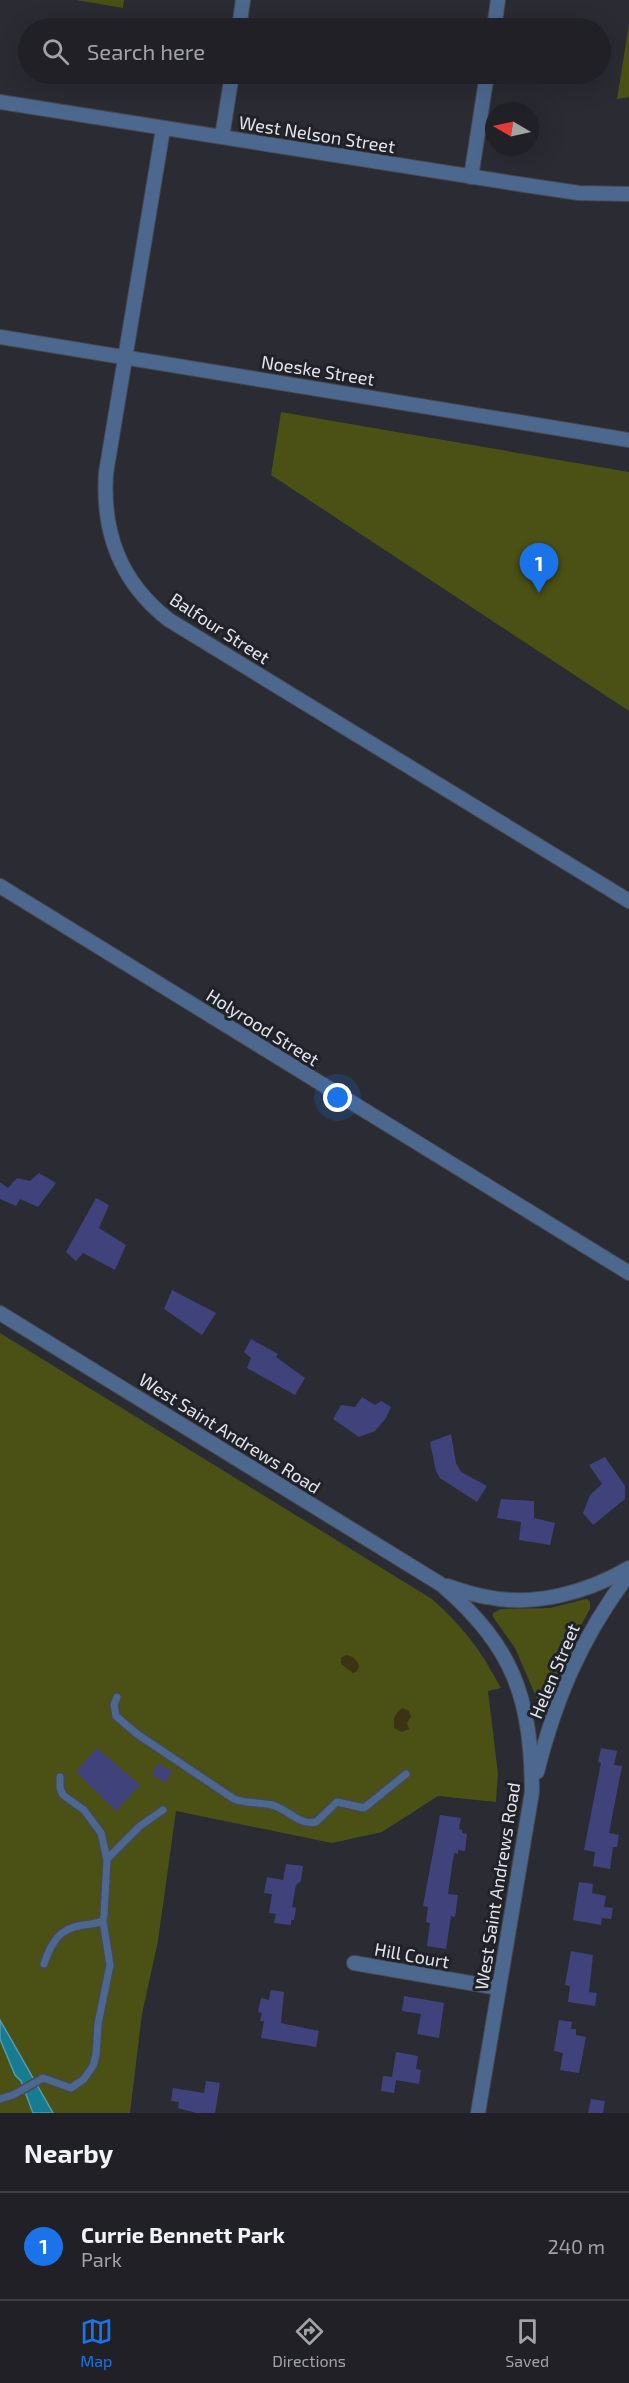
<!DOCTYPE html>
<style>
:root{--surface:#202026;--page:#28282e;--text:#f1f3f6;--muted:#a2a3a7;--line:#3d3e43;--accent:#1a73e8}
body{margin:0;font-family:"Exo 2",sans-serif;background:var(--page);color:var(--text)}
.compass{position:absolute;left:485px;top:102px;width:54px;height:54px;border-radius:50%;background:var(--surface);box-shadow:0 6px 24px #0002;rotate:279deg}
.you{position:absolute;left:338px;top:1098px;width:21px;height:21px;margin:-15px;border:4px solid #fff;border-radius:50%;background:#1a73e8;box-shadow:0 0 0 9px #1a73e833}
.badge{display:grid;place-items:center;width:39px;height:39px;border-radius:50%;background:var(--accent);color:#fff;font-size:20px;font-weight:700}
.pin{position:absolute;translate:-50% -50px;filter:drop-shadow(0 2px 3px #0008)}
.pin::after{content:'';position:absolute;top:32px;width:21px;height:18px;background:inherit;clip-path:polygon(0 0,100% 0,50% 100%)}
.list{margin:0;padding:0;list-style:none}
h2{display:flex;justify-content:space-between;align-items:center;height:78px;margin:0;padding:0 24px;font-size:26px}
h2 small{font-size:20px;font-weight:400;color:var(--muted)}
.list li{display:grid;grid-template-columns:39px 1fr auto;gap:18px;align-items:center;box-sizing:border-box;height:108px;padding:0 24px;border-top:2px solid var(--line)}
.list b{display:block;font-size:22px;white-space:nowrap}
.list p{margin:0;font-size:20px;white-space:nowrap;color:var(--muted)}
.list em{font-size:20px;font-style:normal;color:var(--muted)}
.icon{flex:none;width:33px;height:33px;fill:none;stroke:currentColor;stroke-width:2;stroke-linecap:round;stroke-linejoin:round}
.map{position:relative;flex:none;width:629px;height:2113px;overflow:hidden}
.search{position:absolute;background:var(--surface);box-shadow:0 6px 24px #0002;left:18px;right:18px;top:18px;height:66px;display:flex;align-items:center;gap:15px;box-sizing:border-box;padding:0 21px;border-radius:33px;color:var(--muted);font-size:22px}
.sheet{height:186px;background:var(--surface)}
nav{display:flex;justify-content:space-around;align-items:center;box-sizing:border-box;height:84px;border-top:2px solid var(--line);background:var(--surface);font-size:16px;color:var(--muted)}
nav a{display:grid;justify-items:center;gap:3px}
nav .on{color:var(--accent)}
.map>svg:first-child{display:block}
.green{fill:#4b5014}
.sand{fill:#3b3313}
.water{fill:#157c91;stroke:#539bac;stroke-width:1.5}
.building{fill:#40437b}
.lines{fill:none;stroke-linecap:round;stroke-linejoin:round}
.lane-casing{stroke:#484950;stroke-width:10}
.street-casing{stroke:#484950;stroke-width:16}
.lane{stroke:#4d688e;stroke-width:7}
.street{stroke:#4d688e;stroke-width:14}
.labels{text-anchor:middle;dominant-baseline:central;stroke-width:6;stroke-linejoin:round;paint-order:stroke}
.street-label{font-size:18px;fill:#e3e4ea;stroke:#202229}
</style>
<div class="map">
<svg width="629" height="2113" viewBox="0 0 629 2113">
<rect width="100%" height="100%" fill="#2a2b33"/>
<path class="green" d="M 76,0 L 124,0 L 123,8 Z
M 629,24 L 629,97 L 617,99 Z
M 281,412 L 629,472 L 629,711 L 271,475 Z
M 0,1333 L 432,1599 C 465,1629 480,1649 501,1688 L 488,1691 L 498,1774 L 496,1802 L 438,1796 L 382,1832 L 332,1843 L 176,1811 L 158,1941 L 142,2014 L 130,2113 L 0,2113 Z
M 586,1599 L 590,1601 L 590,1609 L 572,1641 L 547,1697 L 544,1699 L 537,1699 L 515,1648 L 493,1617 L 493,1613 L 501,1609 L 550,1608 Z"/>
<path class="sand" d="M 346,1655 C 353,1656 358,1660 359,1667 L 356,1672 L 353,1673 L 341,1664 L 341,1658 Z
M 403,1708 L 409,1711 L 411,1717 L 407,1723 L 409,1729 L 402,1732 L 394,1728 L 394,1718 L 398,1711 Z"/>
<path class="water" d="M 0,2020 L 53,2113 L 33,2113 L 21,2081 L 15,2075 L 0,2039 Z"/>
<path class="building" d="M 39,1173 L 56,1183 L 38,1207 L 20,1199 L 16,1206 L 0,1199 L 0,1182 L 8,1188 L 17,1178 L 30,1181 Z
M 96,1198 L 109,1205 L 99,1228 L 126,1245 L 115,1270 L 83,1253 L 76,1261 L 66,1252 Z
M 172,1290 L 216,1313 L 202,1335 L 164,1309 Z
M 251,1339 L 278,1354 L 276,1357 L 305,1378 L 295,1395 L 247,1368 L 251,1358 L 244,1352 Z
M 362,1397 L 375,1405 L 381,1401 L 391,1407 L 386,1418 L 375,1431 L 359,1437 L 333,1419 L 341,1405 L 355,1407 Z
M 451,1434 L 456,1463 L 461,1472 L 487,1486 L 477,1502 L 440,1478 L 436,1471 L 430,1442 Z
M 605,1457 L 625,1486 L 625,1499 L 593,1525 L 583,1513 L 590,1495 L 602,1484 L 589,1465 Z
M 501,1499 L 534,1501 L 534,1518 L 555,1523 L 550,1545 L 519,1540 L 521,1522 L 497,1518 Z
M 97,1748 L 140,1785 L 116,1811 L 76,1772 Z
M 601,1748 L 617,1751 L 614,1765 L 622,1766 L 609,1833 L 619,1835 L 617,1847 L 613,1847 L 610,1869 L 593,1866 L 595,1852 L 584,1850 L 601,1763 L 598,1762 Z
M 159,1763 L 172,1772 L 165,1783 L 152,1774 Z
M 440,1815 L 461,1818 L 459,1829 L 462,1830 L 462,1833 L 467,1834 L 465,1851 L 458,1850 L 458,1854 L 454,1853 L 448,1894 L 458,1895 L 455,1917 L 451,1916 L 446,1949 L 427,1946 L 430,1923 L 426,1922 L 428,1907 L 423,1906 Z
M 286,1864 L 303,1866 L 301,1881 L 296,1885 L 292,1907 L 296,1908 L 294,1920 L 291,1920 L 291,1925 L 274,1923 L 276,1914 L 269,1913 L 272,1894 L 264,1893 L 267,1877 L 283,1880 Z
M 579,1882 L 593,1884 L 592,1893 L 606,1896 L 604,1907 L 613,1908 L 611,1919 L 602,1918 L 601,1925 L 573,1920 Z
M 571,1951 L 593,1955 L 589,1992 L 597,1993 L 595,2006 L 568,2002 L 570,1986 L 565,1985 Z
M 271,1990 L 284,1992 L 281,2023 L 319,2031 L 316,2047 L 261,2038 L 264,2021 L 260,2021 L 262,2013 L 258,2012 L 261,1998 L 269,2000 Z
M 404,1996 L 444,2003 L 439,2038 L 417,2034 L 421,2014 L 402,2011 Z
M 559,2020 L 572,2022 L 571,2029 L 576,2029 L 576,2035 L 586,2037 L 579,2073 L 560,2070 L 563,2053 L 554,2051 Z
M 396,2052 L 418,2056 L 416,2069 L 421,2070 L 419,2084 L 396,2080 L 394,2093 L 381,2091 L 383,2076 L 392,2077 Z
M 206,2081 L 220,2083 L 215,2113 L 196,2113 L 178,2108 L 179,2102 L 171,2101 L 173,2088 L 204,2093 Z
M 591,2099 L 605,2101 L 603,2113 L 588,2113 Z"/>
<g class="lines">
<g class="lane-casing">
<path id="lane" d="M 117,1697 L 114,1705 L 116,1716 L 137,1734 L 234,1799 C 247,1804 259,1802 272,1805 C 288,1809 299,1826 316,1822 L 337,1802 L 364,1808 L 406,1774
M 107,1859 L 140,1826 L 163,1810
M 44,1964 C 51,1943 59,1928 83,1925 C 90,1924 96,1924 103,1921 L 104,1915 L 107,1859 L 101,1833 L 84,1810 L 63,1795 L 60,1788 L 60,1777
M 0,2099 L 13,2095 L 43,2078 L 71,2088 L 84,2079 L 93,2066 L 96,2055 L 98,2024 L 110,1965 L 103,1921"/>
</g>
<g class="street-casing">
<path id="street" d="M 239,28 L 243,0
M 494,28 L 498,0
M 0,102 L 525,185 L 579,193 L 629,194
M 163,129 L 106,473 C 102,533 120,582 169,620 L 629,901
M 222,137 L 232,74
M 471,177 L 487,74
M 0,337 L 629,440
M 0,886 L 629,1273
M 0,1313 L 442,1585 C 514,1648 531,1697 532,1792 L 478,2113
M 447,1586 C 460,1590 473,1595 487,1597 C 535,1607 588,1592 629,1568
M 537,1772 C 556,1697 582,1636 629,1574
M 354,1963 L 499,1988"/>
</g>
<use href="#lane" class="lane"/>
<use href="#street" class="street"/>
</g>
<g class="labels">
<g class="street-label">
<text transform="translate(317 134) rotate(9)">West Nelson Street</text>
<text transform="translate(318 370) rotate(9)">Noeske Street</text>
<text transform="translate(220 628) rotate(33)">Balfour Street</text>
<text transform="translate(263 1027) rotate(32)">Holyrood Street</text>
<text transform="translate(230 1433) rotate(32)">West Saint Andrews Road</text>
<text transform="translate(554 1671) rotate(-67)">Helen Street</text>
<text transform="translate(497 1886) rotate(-81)">West Saint Andrews Road</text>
<text transform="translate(412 1955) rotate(10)">Hill Court</text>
</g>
</g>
</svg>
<svg class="compass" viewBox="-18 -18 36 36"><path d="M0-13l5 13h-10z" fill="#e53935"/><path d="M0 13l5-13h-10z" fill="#a2a3a7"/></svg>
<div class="you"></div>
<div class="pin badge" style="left:539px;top:593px">1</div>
<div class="search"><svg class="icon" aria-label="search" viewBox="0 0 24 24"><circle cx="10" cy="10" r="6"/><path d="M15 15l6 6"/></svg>Search here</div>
</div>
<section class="sheet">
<h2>Nearby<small></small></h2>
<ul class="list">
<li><span class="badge">1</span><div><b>Currie Bennett Park</b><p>Park</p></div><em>240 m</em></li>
</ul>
</section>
<nav>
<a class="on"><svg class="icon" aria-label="map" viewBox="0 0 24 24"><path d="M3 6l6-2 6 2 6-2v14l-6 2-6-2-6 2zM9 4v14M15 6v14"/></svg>Map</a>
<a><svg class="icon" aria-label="directions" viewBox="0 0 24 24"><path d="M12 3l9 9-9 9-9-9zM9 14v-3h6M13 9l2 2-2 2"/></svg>Directions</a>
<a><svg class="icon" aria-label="saved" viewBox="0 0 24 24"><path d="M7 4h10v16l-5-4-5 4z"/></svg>Saved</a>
</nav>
